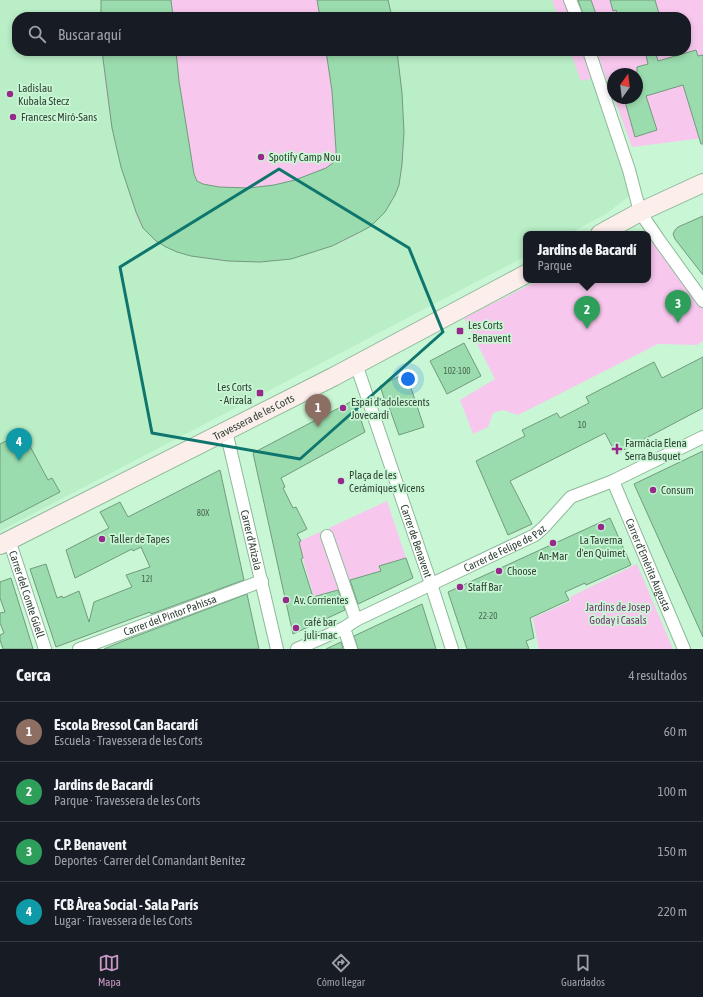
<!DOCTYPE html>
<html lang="es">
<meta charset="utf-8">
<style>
:root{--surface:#171b24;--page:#242831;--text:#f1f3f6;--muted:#9ea1a6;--line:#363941;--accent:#c898c5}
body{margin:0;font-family:"Asap Condensed",sans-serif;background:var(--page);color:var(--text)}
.compass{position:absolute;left:607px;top:68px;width:36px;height:36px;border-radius:50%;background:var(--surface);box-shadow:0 2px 6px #0003;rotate:14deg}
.you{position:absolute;left:408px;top:379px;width:14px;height:14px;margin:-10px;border:3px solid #fff;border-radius:50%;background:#1a73e8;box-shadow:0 0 0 6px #1a73e833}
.badge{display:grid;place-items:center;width:26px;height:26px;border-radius:50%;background:var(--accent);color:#fff;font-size:13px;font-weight:700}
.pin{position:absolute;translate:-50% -33px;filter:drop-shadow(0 1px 2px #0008)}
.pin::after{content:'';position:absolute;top:21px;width:14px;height:12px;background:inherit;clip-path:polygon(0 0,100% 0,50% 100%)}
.popup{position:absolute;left:523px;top:231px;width:128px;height:52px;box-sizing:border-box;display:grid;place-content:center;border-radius:8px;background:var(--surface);filter:drop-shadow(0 1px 3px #0005);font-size:13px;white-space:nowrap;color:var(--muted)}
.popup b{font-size:15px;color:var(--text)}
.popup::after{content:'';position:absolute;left:50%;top:100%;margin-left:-8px;border:8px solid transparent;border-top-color:var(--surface)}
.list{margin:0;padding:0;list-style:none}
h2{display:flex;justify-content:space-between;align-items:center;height:52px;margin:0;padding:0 16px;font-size:17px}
h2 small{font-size:13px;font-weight:400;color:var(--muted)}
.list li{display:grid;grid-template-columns:26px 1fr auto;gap:12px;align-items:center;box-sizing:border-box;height:60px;padding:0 16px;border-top:1px solid var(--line)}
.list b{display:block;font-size:15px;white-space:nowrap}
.list p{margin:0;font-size:13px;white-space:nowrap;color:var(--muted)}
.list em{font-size:13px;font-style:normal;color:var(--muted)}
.icon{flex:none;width:22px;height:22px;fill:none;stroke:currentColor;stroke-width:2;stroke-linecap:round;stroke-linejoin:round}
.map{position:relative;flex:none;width:703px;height:649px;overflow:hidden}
.search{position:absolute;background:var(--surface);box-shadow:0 2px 6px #0003;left:12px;right:12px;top:12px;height:44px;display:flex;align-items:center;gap:10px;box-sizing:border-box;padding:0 14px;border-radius:16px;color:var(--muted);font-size:15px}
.sheet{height:292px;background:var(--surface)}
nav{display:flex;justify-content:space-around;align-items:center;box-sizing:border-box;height:56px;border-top:1px solid var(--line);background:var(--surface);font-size:11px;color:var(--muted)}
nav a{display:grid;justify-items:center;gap:2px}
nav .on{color:var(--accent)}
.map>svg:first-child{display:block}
.built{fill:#b9eec7}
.green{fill:#f8c7ee}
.building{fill:#9adcad;stroke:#719b7d}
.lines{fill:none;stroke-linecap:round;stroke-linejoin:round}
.minor-casing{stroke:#8eb99a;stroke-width:14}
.secondary-casing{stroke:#8eb99a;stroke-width:20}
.minor{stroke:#fff;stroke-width:12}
.secondary{stroke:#fceeeb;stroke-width:18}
.marked{fill:none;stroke:#0f766e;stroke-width:3;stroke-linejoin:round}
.poi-dot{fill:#96298a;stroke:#c9f7d5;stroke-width:1.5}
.labels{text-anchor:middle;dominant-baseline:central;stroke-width:3.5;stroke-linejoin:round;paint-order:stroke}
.number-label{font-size:9px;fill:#4a6853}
.poi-label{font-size:11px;fill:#304235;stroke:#c9f7d5;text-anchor:start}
.street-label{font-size:11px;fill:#304235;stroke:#c9f7d5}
.park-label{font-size:11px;fill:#793470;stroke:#c9f7d5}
</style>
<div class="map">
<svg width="703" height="649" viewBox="0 0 703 649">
<rect width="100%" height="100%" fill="#c9f7d5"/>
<path class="built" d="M 0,0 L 569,0 L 575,17 L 17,17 L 17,51 L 587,51 L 633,193 L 606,214 L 568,234 L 526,234 L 526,256 L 0,531 Z"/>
<path class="green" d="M 101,0 L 388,0 L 392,17 L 101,17 Z
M 552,0 L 565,0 L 571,17 L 558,17 Z
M 577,0 L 703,0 L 703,138 L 632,147 L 614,98 L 637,98 L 637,74 L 613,74 L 613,96 L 596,51 L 686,51 L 686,17 L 583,17 Z
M 102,51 L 397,51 C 402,89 411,159 395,194 C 380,228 343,244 310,253 C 298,257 286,260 274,261 C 254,263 235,262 216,260 C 189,256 162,251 144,229 C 136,220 134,206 130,195 C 114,146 106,103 102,51 Z
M 570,51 L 583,51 L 593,78 L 581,81 Z
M 648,238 L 652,241 L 703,309 L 703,341 L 697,345 L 658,344 L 518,415 L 503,410 L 493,413 L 488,427 L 473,434 L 460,400 L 495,379 L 464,318 L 539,280 L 648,280 Z
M 387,501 L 406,558 L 379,566 L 381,571 L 346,581 L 329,528 Z
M 322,531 L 343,588 L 314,597 L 298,542 Z
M 637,564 L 673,649 L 539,649 L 533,618 L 571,601 L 570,597 Z"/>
<path class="building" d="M 101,0 L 171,0 L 173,17 L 101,17 Z
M 317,0 L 388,0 L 392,17 L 320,17 Z
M 578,0 L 591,0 L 597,17 L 584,17 Z
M 610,0 L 655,0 L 660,17 L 618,17 L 616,10 L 613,11 Z
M 696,50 L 698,56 L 703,55 L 703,144 L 701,144 L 683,85 L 646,96 L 657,130 L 635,137 L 624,98 L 637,98 L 637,67 L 648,64 L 645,51 L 655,51 L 658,61 Z
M 102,51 L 176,51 L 179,81 L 194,174 L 197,181 L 203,184 L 219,187 L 249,188 L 274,185 L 295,180 L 326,168 L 333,163 L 336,158 L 336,150 L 332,91 L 326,51 L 397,51 L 402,93 L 404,132 L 402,164 L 399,185 L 395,195 L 385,212 L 371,226 L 362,231 L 332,246 L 291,259 L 260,262 L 228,261 L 191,256 L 177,252 L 166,247 L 156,241 L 143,228 L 136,212 L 121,167 L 112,128 Z
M 703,216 L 703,275 L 675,239 L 673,234 L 675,230 L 678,227 Z
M 464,343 L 481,376 L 447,394 L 430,361 Z
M 703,357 L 703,408 L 616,454 L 605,433 L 510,481 L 532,524 L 508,535 L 476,461 L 525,436 L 522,430 L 557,413 L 560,418 L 589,403 L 586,397 L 654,362 L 662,378 Z
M 406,373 L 424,427 L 399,435 L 388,404 L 386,404 L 380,386 Z
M 354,400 L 365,432 L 281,478 L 285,487 L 283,488 L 293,508 L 296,507 L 307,529 L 297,534 L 301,541 L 299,542 L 303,558 L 301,559 L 313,597 L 338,590 L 345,610 L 293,634 L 253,453 Z
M 23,433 L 48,480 L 52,478 L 60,492 L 0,523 L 0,444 Z
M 703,451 L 703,637 L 634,484 Z
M 220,470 L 244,580 L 151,614 L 150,612 L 56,647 L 30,569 L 46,564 L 57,598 L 62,596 L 63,598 L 79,591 L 89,622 L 94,602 L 132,587 L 126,575 L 150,567 L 141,547 L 133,551 L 132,549 L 75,578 L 66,550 L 109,528 L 100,512 L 120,502 L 128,517 Z
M 610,518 L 631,565 L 586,585 L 585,583 L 565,592 L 569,600 L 530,618 L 534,638 L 526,641 L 529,649 L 467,649 L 448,592 Z
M 406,558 L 413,578 L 358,604 L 350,580 L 381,571 L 379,566 Z
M 11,578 L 26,626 L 33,649 L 3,649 L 0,640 L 0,635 L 4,633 L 0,623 L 0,613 L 5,612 L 0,598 L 0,582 Z
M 247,594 L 259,649 L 104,649 L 126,640 Z
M 422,604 L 436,649 L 358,649 L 354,636 Z
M 341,642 L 343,649 L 326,649 Z"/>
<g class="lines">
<g class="minor-casing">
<g id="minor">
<path d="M 570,0 L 577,17"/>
<path d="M 589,51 L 629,170 L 640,212 L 659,240 L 703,301"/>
<path id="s1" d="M 356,364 L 431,584 L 452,649"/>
<path id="s2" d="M 226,431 L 277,649"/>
<path id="s3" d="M 613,481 L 684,649"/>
<path d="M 327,536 L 356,620"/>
<path id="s4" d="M 9,540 L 45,649"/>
<path d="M 344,628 L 351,649"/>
<path id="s5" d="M 79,649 L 262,581"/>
<path id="s6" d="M 297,649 L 344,628 L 356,620 L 535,535 L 544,527 L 571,497 L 613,481 L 703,437"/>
</g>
</g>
<g class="secondary-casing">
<g id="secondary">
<path d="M 600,234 L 640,212 L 703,183"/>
<path id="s7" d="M 0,545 L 333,377 L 526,274"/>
</g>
</g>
<use href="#minor" class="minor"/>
<use href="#secondary" class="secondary"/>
</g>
<path class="marked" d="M 279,169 L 409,248 L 443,332 L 300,459 L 152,433 L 120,267 Z"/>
<g class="poi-dot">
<circle cx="10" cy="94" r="4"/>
<circle cx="13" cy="117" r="4"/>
<circle cx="261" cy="157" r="4"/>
<rect x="456" y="327" width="8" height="8" rx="2"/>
<rect x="256" y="389" width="8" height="8" rx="2"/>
<circle cx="343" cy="408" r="4"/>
<path d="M615 443h4v4h4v4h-4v4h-4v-4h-4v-4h4z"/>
<circle cx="341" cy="481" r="4"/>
<circle cx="653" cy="490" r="4"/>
<circle cx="601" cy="527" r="4"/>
<circle cx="102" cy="539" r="4"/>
<circle cx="553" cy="543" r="4"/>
<circle cx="499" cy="571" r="4"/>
<circle cx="460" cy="587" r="4"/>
<circle cx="286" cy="600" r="4"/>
<circle cx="296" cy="628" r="4"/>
</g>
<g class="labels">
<g class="number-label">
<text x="457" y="371">102-100</text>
<text x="582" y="425">10</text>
<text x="203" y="513">80X</text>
<text x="147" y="579">12I</text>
<text x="488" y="616">22-20</text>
</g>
<g class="poi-label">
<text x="18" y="88">Ladislau<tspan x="18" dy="13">Kubala Stecz</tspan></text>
<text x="21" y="117">Francesc Miró-Sans</text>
<text x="269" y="157">Spotify Camp Nou</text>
<text x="468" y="325">Les Corts<tspan x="468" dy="13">- Benavent</tspan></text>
<text x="252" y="387" text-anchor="end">Les Corts<tspan x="252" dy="13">- Arizala</tspan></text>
<text x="351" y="402">Espai d'adolescents<tspan x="351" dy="13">Jovecardí</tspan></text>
<text x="625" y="443">Farmàcia Elena<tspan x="625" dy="13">Serra Busquet</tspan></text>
<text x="349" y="475">Plaça de les<tspan x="349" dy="13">Ceràmiques Vicens</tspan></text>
<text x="661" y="490">Consum</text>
<text x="110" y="539">Taller de Tapes</text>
<text x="601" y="540" text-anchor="middle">La Taverna<tspan x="601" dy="13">d'en Quimet</tspan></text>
<text x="553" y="556" text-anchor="middle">An-Mar</text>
<text x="507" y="571">Choose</text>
<text x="468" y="587">Staff Bar</text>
<text x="294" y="600">Av. Corrientes</text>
<text x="304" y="622">café bar<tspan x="304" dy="13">juli-mac</tspan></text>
</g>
<g class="street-label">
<text stroke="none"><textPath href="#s7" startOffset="284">Travessera de les Corts</textPath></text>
<text stroke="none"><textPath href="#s2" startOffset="112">Carrer d'Arizala</textPath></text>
<text stroke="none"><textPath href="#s1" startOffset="187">Carrer de Benavent</textPath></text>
<text stroke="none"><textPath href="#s6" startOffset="231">Carrer de Felipe de Paz</textPath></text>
<text stroke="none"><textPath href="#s3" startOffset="91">Carrer d'Emèrita Augusta</textPath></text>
<text stroke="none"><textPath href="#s4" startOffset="57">Carrer del Comte Güell</textPath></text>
<text stroke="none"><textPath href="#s5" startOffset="97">Carrer del Pintor Pahissa</textPath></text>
</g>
<g class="park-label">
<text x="618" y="607">Jardins de Josep<tspan x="618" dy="13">Goday i Casals</tspan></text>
</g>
</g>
</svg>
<svg class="compass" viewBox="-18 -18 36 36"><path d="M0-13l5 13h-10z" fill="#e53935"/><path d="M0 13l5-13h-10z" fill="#9ea1a6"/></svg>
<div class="you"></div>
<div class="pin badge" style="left:318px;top:427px;background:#8d6e63">1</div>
<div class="pin badge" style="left:587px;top:329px;background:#2e9e5b">2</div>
<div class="popup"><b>Jardins de Bacardí</b>Parque</div>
<div class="pin badge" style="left:678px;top:323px;background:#2e9e5b">3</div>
<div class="pin badge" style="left:19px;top:461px;background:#0f9aa8">4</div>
<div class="search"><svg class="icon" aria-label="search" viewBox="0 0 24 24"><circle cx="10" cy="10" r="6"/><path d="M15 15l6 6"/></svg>Buscar aquí</div>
</div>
<section class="sheet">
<h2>Cerca<small>4 resultados</small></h2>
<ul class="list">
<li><span class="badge" style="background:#8d6e63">1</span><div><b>Escola Bressol Can Bacardí</b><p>Escuela · Travessera de les Corts</p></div><em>60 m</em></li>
<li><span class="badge" style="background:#2e9e5b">2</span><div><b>Jardins de Bacardí</b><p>Parque · Travessera de les Corts</p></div><em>100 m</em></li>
<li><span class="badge" style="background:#2e9e5b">3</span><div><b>C.P. Benavent</b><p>Deportes · Carrer del Comandant Benítez</p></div><em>150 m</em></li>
<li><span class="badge" style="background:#0f9aa8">4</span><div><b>FCB Àrea Social - Sala París</b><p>Lugar · Travessera de les Corts</p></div><em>220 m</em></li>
</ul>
</section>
<nav>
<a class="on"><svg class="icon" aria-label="map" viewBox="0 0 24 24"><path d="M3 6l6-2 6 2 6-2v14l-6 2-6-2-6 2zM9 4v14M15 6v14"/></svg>Mapa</a>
<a><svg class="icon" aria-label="directions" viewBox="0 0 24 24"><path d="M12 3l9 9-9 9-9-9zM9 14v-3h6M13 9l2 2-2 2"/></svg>Cómo llegar</a>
<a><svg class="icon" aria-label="saved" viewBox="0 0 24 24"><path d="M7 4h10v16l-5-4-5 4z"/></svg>Guardados</a>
</nav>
